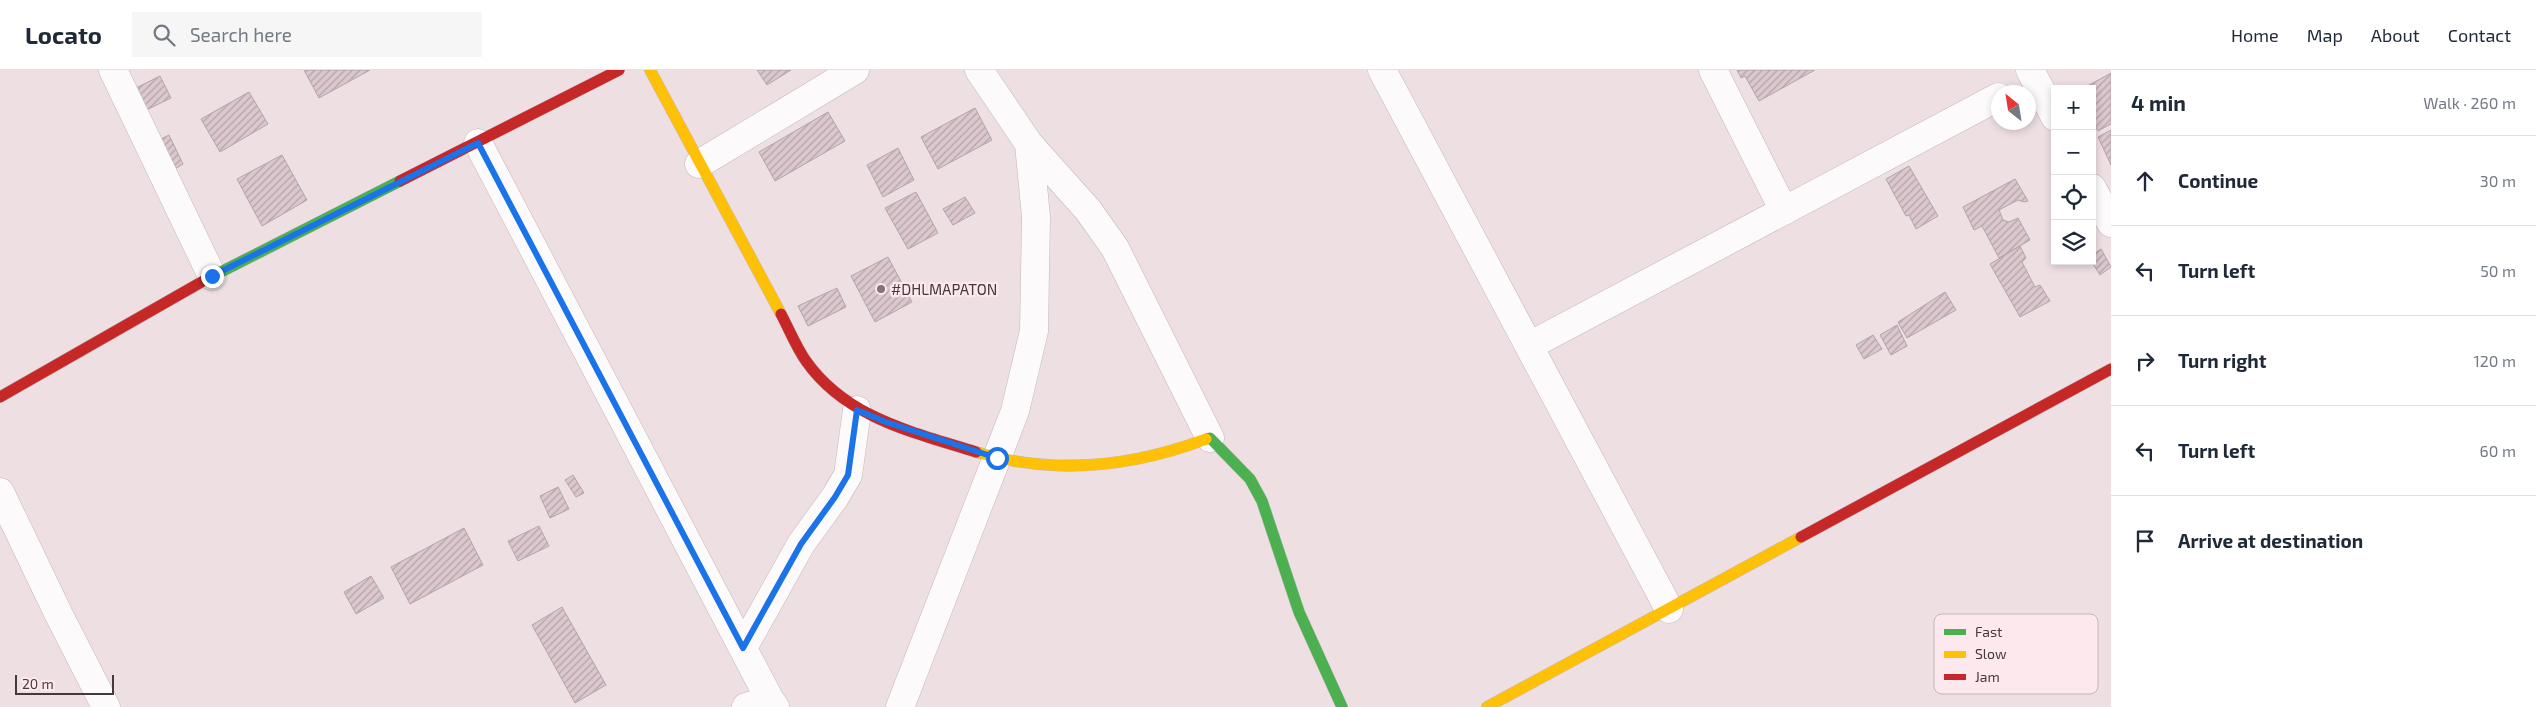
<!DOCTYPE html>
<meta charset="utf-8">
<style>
:root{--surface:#fff;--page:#f6f6f7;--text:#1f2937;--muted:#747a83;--line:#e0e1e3}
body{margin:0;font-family:"Exo 2",sans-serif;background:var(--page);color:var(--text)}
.controls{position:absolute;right:15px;top:15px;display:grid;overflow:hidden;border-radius:0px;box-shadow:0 2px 8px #0003}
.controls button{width:45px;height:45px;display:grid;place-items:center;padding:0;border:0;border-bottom:1px solid var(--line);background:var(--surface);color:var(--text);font:25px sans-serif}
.compass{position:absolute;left:1991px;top:15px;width:45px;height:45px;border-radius:50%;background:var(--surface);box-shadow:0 2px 8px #0003;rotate:330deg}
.scale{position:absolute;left:15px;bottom:12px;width:99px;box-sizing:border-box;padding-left:5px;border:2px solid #443a3d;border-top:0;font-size:14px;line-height:18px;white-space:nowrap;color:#443a3d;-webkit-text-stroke:4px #fde8ee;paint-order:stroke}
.stop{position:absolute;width:15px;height:15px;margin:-11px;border:4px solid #1a73e8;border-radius:50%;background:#fff}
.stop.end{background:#1a73e8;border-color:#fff;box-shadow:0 1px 5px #0008}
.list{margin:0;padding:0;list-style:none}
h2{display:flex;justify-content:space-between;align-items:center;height:65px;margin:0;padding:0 20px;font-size:21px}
h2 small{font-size:16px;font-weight:400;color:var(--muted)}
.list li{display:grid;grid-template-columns:32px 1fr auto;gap:15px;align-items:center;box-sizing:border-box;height:90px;padding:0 20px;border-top:1px solid var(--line)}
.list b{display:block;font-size:19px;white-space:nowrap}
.list em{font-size:16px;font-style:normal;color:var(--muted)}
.icon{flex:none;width:28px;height:28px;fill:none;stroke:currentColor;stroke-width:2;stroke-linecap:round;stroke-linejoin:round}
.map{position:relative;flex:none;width:2111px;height:637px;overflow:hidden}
header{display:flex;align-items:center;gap:30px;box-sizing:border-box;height:70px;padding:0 25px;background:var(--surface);border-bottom:1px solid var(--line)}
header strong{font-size:24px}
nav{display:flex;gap:28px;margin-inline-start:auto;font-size:18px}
.search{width:350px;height:45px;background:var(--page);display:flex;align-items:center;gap:12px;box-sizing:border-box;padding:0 18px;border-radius:0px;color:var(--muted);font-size:19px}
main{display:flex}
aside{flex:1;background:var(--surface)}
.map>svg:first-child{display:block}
.building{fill:url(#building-hatch);stroke:#b1a6a9}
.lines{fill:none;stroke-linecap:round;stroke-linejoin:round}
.street-casing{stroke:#c3b8bb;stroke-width:29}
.fast-casing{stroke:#c3b8bb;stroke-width:12}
.slow-casing{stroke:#c3b8bb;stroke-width:12}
.jam-casing{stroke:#c3b8bb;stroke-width:12}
.street{stroke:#fcfafb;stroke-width:28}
.fast{stroke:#4caf50;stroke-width:11}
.slow{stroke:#ffc107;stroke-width:11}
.jam{stroke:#c62828;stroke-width:11}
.route{stroke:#1a73e8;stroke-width:6}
.poi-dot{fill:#807477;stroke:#fde8ee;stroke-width:2}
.labels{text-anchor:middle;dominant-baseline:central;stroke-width:4.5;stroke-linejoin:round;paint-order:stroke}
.poi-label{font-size:15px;fill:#443a3d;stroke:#fde8ee;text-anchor:start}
.key{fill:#fde8ee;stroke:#c6b4b9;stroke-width:1}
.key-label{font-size:14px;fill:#443a3d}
</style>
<header>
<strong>Locato</strong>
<div class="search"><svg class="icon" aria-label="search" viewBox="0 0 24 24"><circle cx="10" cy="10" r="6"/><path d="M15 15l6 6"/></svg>Search here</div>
<nav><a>Home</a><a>Map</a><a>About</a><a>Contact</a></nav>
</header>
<main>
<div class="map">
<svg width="2111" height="637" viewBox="0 0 2111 637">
<defs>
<pattern id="building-hatch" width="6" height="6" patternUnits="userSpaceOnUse" patternTransform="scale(1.25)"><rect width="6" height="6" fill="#dbc7cd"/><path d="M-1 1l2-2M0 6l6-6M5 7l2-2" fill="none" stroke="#b3a3a8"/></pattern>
</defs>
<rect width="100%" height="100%" fill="#eedfe3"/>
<path class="building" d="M 304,0 L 370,0 L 319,28 Z
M 757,0 L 791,0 L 767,15 Z
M 1737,0 L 1815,0 L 1759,31 L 1745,6 L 1741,8 Z
M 2111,3 L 2111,54 L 2098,61 L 2092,50 L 2092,19 L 2082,19 Z
M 160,6 L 171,28 L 140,43 L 130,21 Z
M 249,22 L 268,54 L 220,82 L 201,49 Z
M 975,38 L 992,70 L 938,99 L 921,67 Z
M 828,42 L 845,71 L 775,111 L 759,82 Z
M 2111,60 L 2111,95 L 2098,67 Z
M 169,65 L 183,94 L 170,102 L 155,72 Z
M 898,78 L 914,110 L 883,127 L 867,95 Z
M 282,85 L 307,130 L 262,156 L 237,109 Z
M 1909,96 L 1938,146 L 1916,159 L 1909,145 L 1906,146 L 1886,109 Z
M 2015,109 L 2028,131 L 2024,132 L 2018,130 L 1999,140 L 2003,150 L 2009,152 L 2018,148 L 2030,170 L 1999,188 L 1982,156 L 1974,160 L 1963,137 Z
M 916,122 L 938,163 L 908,179 L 885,138 Z
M 965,127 L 975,143 L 953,155 L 943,139 Z
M 2020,176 L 2026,188 L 2022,192 L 2035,217 L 2040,215 L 2050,231 L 2020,247 L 1990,194 Z
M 2101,179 L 2111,197 L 2100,205 L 2091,191 L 2092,185 Z
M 888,187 L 912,232 L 875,252 L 851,206 Z
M 837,218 L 846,237 L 808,256 L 798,236 Z
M 1945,222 L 1956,240 L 1907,268 L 1898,252 Z
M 1897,255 L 1907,276 L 1891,285 L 1880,265 Z
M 1873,265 L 1882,279 L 1864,289 L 1856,275 Z
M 573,405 L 584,423 L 576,427 L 565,410 Z
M 558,417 L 569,439 L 550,448 L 540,426 Z
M 539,456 L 549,476 L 518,491 L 508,471 Z
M 464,458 L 483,495 L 410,534 L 391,497 Z
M 371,506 L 384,528 L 356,544 L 344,522 Z
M 562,537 L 606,615 L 575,633 L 532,555 Z"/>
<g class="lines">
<g class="street-casing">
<path id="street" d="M 113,0 L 212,206
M 1382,0 L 1669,539
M 1713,0 L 1784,141
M 2030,0 L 2055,47
M 478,73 L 770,630
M 1029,74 L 1088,140 L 1115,178 L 1210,368
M 699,94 L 855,0
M 2092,118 L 2111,153
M 1529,276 L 1998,27
M 0,422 L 59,545 L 106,637
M 743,578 L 801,474 L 835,427 L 848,405 L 857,340
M 746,637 L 770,630 L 775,637
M 900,637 L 1015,341 L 1034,261 L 1036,147 L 1029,74 L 979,0"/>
</g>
<g class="fast-casing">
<path id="fast" d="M 205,210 L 400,111
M 1206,369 L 1210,368 L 1250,409 L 1262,431 L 1299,542 L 1342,637"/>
</g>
<g class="slow-casing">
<path id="slow" d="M 650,0 L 781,244
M 976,382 C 1053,405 1132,397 1206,369
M 1487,637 L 1801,467"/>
</g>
<g class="jam-casing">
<path id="jam" d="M 400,111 L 619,0
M 781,244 C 789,259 796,277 806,291 C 846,348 913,362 976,382
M 0,327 L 205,210
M 1801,467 L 2111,299"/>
</g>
<use href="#street" class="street"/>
<use href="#fast" class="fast"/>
<use href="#slow" class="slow"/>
<use href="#jam" class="jam"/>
</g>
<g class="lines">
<path class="route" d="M 212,206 L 478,73 L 743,578 L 801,474 L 835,427 L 848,405 L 857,340 L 886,352 L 997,388"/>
</g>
<circle class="poi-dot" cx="881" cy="219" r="5"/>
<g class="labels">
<g class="poi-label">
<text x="891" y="219">#DHLMAPATON</text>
</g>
</g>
<rect x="1934" y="544" width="164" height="80" rx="8" class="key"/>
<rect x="1944" y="559" width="22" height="6" fill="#4caf50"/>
<rect x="1944" y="581" width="22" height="7" fill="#ffc107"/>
<rect x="1944" y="604" width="22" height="6" fill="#c62828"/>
<g class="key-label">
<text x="1975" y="567">Fast</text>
<text x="1975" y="589">Slow</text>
<text x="1975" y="612">Jam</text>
</g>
</svg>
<div class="controls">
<button>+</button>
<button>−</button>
<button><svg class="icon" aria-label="locate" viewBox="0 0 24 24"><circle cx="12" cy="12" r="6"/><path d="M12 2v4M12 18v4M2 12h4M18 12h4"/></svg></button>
<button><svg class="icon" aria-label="layers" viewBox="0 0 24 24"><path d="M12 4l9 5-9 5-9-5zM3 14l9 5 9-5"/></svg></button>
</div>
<svg class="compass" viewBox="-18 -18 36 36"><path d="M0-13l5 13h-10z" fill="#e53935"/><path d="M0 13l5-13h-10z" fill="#747a83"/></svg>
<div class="scale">20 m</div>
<div class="stop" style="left:997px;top:388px"></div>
<div class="stop end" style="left:212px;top:206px"></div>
</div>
<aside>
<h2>4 min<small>Walk · 260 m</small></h2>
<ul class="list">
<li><svg class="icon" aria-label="ahead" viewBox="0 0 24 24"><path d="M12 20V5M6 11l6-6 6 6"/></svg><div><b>Continue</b></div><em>30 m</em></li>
<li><svg class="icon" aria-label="left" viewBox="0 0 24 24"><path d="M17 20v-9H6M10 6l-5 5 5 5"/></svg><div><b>Turn left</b></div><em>50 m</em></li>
<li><svg class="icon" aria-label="right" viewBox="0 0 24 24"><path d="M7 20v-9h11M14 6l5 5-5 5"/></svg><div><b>Turn right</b></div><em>120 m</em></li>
<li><svg class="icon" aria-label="left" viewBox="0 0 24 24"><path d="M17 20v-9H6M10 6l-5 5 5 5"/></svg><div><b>Turn left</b></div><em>60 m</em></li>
<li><svg class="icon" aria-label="arrive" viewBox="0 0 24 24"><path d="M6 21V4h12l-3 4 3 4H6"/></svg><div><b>Arrive at destination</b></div></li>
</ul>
</aside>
</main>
